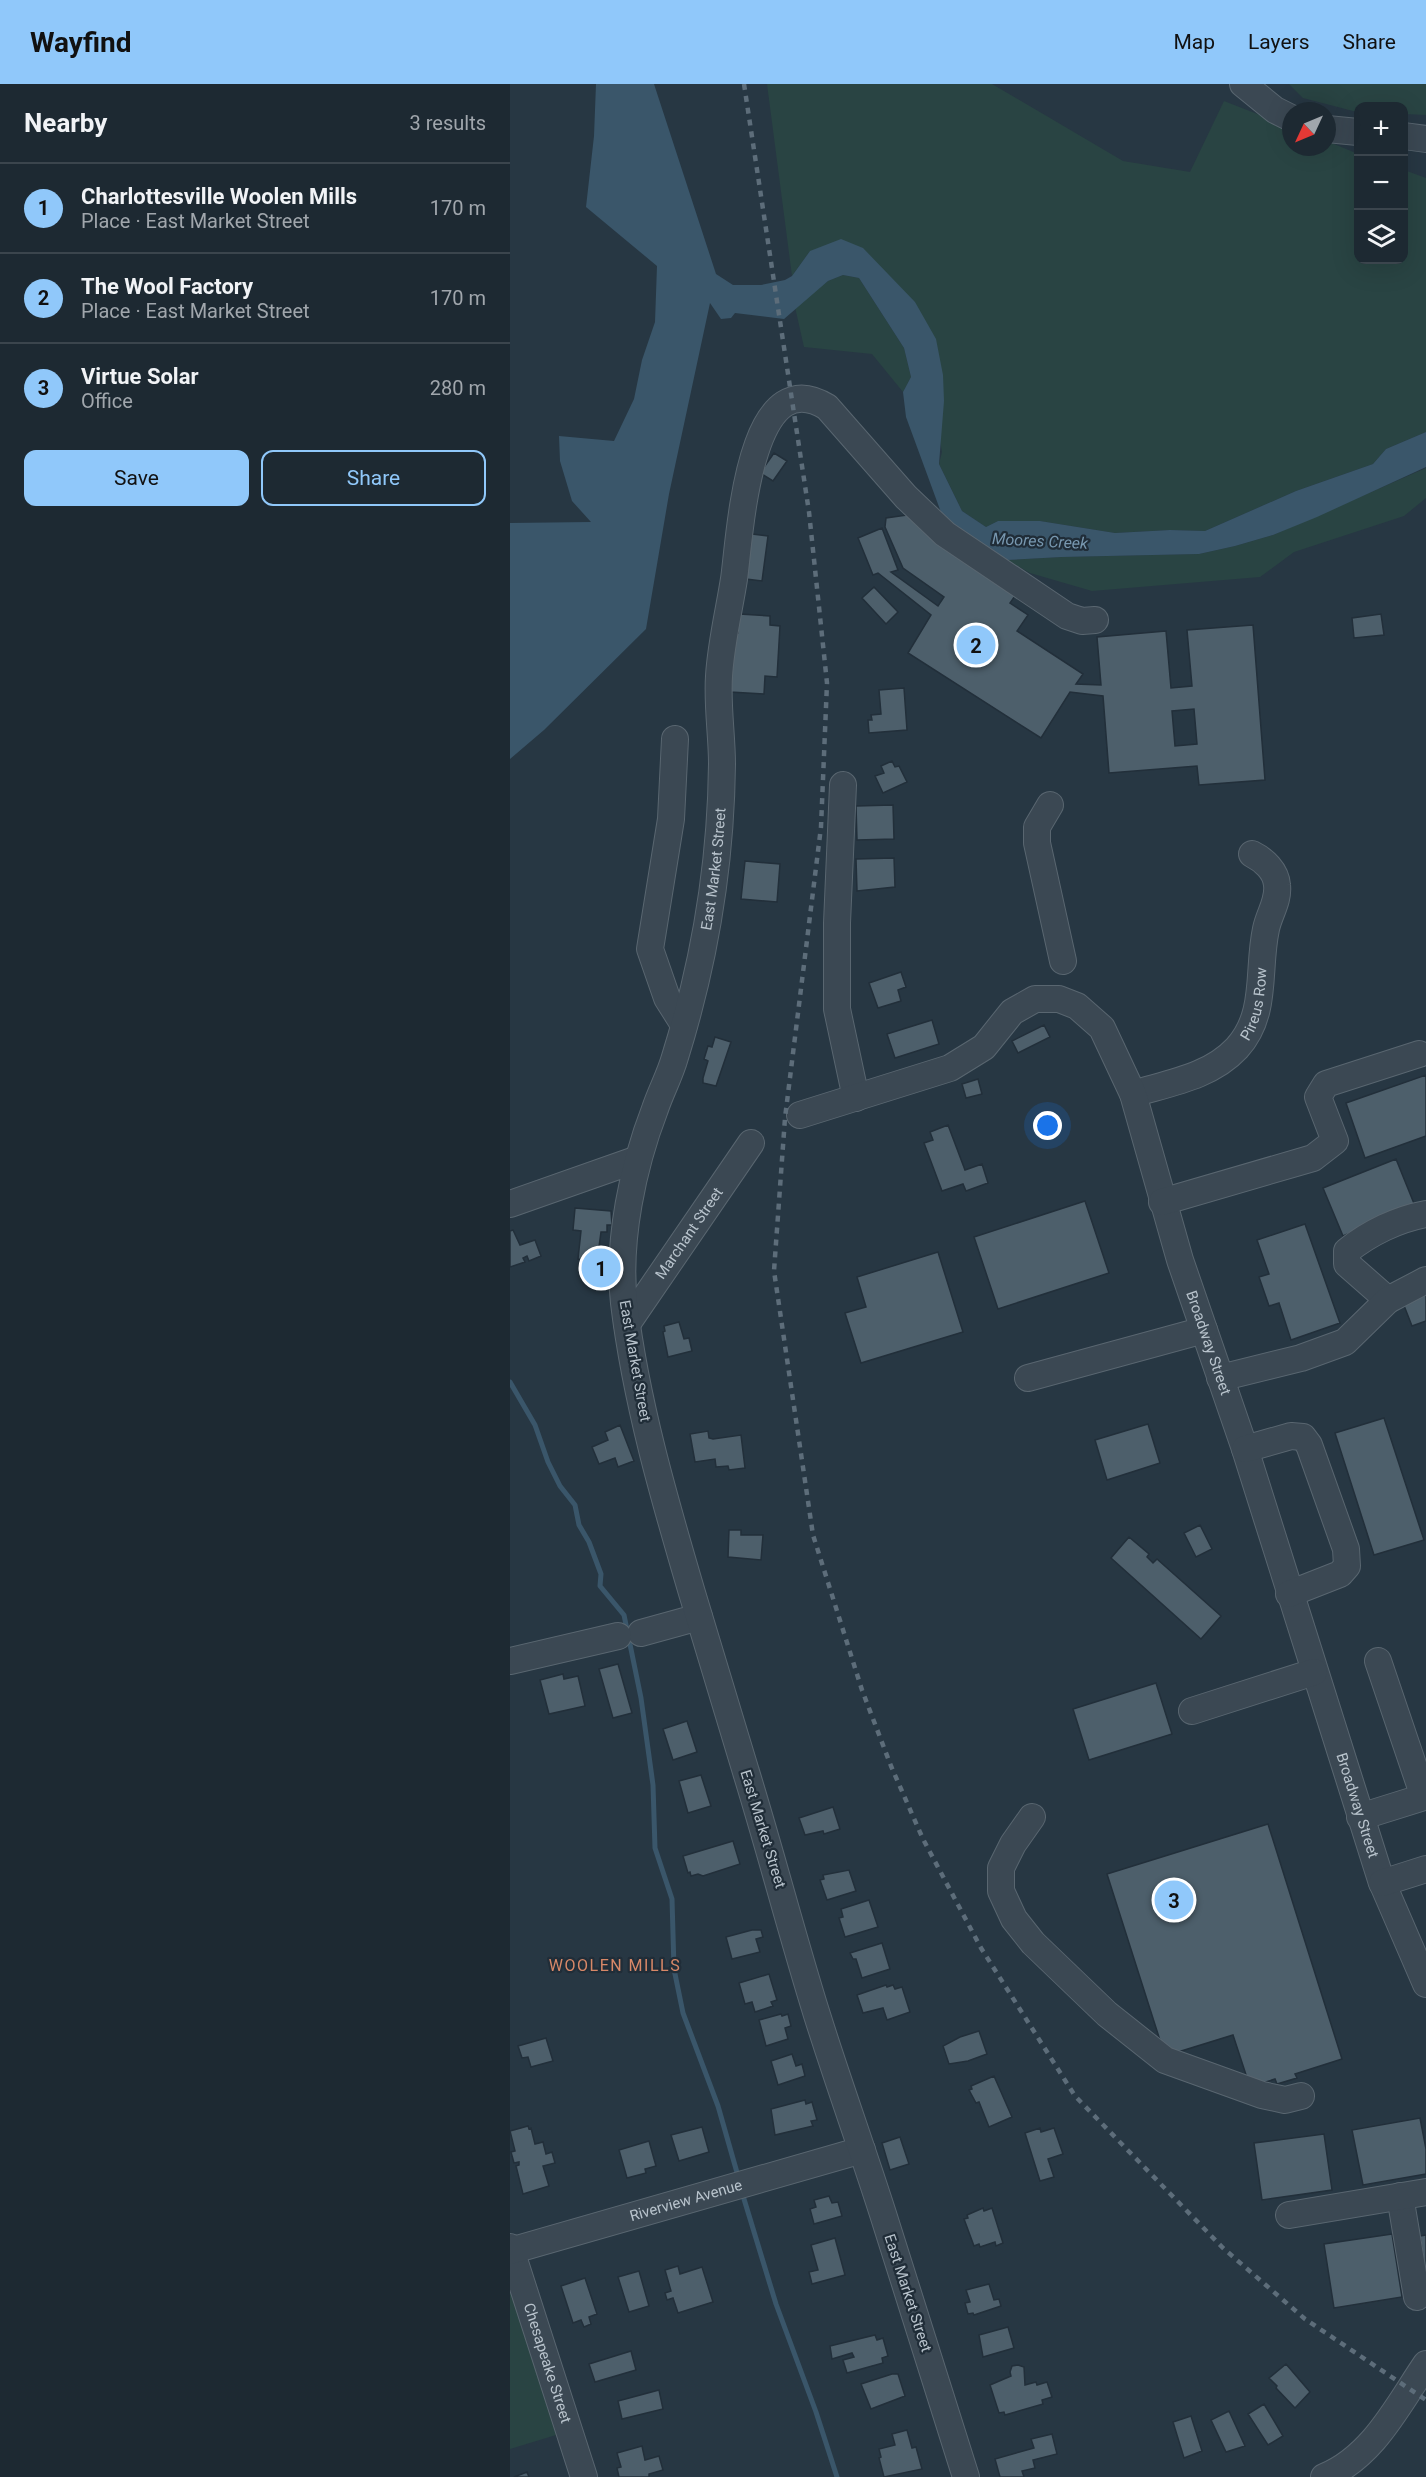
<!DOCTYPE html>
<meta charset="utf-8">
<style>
:root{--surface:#1d2932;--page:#2a353e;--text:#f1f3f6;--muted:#a0a6ac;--line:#3b454d;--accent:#90c8fa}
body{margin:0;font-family:Roboto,sans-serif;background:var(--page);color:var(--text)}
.controls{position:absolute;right:18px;top:18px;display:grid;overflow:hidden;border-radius:12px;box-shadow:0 6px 24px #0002}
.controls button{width:54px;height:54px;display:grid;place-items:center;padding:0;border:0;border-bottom:2px solid var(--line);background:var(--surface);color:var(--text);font:30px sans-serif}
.compass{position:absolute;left:772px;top:18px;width:54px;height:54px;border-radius:50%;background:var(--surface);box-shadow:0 6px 24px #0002;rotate:226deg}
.you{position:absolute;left:538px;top:1042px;width:21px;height:21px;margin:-15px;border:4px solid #fff;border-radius:50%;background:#1a73e8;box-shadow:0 0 0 9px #1a73e833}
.badge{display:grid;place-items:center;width:39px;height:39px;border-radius:50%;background:var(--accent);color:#111;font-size:20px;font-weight:700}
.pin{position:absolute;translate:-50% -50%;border:3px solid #fff;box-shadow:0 2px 6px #0006}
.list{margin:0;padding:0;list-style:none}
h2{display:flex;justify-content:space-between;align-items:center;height:78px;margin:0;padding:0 24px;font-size:26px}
h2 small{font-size:20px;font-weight:400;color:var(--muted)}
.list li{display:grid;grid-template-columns:39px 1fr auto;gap:18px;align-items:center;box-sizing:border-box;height:90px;padding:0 24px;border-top:2px solid var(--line)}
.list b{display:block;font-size:22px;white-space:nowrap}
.list p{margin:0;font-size:20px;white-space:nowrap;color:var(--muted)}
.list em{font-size:20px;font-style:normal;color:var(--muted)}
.actions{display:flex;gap:12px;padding:18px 24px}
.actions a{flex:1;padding:14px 0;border:2px solid var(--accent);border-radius:12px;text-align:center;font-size:21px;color:var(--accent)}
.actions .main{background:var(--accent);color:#111}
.icon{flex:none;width:33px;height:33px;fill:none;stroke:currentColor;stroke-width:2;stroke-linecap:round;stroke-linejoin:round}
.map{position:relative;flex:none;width:916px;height:2393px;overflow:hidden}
header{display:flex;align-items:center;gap:36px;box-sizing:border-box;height:84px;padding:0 30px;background:var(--accent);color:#111}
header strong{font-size:28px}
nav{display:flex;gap:33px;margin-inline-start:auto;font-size:21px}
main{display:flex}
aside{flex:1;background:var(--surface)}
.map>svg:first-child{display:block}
</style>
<header>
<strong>Wayfind</strong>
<nav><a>Map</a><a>Layers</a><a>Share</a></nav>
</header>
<main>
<aside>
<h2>Nearby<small>3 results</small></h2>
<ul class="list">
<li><span class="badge">1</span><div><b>Charlottesville Woolen Mills</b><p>Place · East Market Street</p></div><em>170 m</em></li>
<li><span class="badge">2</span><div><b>The Wool Factory</b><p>Place · East Market Street</p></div><em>170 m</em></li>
<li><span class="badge">3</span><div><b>Virtue Solar</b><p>Office</p></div><em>280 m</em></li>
</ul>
<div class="actions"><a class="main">Save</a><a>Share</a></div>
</aside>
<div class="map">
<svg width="916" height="2393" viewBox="0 0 916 2393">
<rect width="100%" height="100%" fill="#273743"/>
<path fill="#294443" d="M 257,0 L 482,0 L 613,77 L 680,88 L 714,17 L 781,43 L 781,63 L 817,63 L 817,57 L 848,70 L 848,176 L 894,176 L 894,86 L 916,94 L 916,348 L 876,365 L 863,380 L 786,407 L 695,447 L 660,446 L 605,449 L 530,437 L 488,437 L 476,443 L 452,427 L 429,380 L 432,368 L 405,218 L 300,167 L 282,192 Z
M 779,0 L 916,0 L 916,31 L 894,30 L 894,22 L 848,22 L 848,28 L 847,28 L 793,14 Z
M 333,191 L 349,194 L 394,264 L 401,293 L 393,308 L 362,270 L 294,263 L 285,223 L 318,197 Z
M 916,384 L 916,414 L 894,432 L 784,468 L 750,493 L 582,507 L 520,489 L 497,476 L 552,473 L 689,470 L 725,462 L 763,451 Z
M 0,2205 L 46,2351 L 0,2365 Z"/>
<path fill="#3a566a" d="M 86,0 L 144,0 L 206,190 L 223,201 L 251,201 L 275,196 L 282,192 L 300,167 L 331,155 L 353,164 L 405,218 L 426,255 L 433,291 L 434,317 L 429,380 L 452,427 L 476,443 L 488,437 L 530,437 L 605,449 L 660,446 L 695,447 L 786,407 L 863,380 L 876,365 L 916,348 L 916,383 L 807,433 L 763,451 L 725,462 L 689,470 L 552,473 L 497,476 L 463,456 L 432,431 L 396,333 L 393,308 L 401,293 L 394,264 L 349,194 L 333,191 L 318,197 L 274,235 L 225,229 L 221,234 L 211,235 L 200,219 L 159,410 L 136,545 L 34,646 L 0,675 L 0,439 L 81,438 L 62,417 L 50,377 L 49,352 L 104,357 L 124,315 L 132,276 L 145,238 L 147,182 L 76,123 L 84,52 Z"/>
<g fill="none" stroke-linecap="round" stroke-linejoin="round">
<path stroke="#3a566a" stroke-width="5" d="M 0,1298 L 25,1341 L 38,1378 L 50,1402 L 65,1421 L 69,1441 L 79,1458 L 91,1490 L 90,1502 L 114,1531 L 131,1614 L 143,1701 L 145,1764 L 162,1815 L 164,1885 L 173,1929 L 208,2022 L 228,2092
M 234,2115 L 266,2220 L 306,2328 L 327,2393"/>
</g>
<path fill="#4d5f6b" stroke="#222f3a" stroke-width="1.5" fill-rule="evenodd" d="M 264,369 L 277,377 L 263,397 L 250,389 Z
M 397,431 L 509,506 L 500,519 L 518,531 L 507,547 L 573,590 L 566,600 L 591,601 L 587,553 L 656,547 L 661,604 L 682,602 L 677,546 L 743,541 L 755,696 L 689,701 L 687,682 L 599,689 L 593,612 L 560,608 L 531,654 L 398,569 L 421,531 L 368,489 L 363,491 L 348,454 L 372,444 L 388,486 L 381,488 L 428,522 L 434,513 L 393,484 L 375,443 L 376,434 ZM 684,625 L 687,660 L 665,662 L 662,627 Z
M 242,450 L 258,452 L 252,497 L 236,495 Z
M 364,503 L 388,528 L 376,540 L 352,514 Z
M 229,530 L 260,532 L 260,541 L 270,542 L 267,593 L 255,592 L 254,610 L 220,608 L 223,549 L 228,549 Z
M 871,530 L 874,551 L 844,554 L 842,534 Z
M 394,604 L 397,646 L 359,649 L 358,636 L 362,636 L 361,631 L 371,630 L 369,606 Z
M 382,677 L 385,683 L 389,682 L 397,698 L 373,709 L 365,692 L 374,689 L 371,682 Z
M 383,721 L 384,755 L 347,756 L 346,722 Z
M 384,774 L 385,803 L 347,807 L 346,775 Z
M 235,777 L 270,780 L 267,818 L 231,815 Z
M 391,888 L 396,903 L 388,906 L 391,917 L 368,924 L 359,899 Z
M 422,936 L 429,960 L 385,974 L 377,950 Z
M 534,941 L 540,953 L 508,969 L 502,957 Z
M 205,953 L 221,958 L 206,1002 L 193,999 L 193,994 L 198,977 L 194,975 L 198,962 L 202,963 Z
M 916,991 L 916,1052 L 855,1074 L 836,1019 Z
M 468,995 L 472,1010 L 456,1014 L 452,1000 Z
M 438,1041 L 455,1086 L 472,1080 L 478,1099 L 456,1107 L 453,1100 L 432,1107 L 414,1059 L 423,1056 L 420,1048 Z
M 886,1075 L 905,1122 L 833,1152 L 813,1104 Z
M 575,1117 L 599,1189 L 488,1225 L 464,1153 Z
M 65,1124 L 101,1127 L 102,1141 L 97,1141 L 97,1148 L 91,1148 L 89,1163 L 94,1163 L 93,1178 L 68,1175 L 71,1147 L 63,1146 Z
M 795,1140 L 830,1239 L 781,1256 L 769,1219 L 759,1222 L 749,1193 L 759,1190 L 747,1156 Z
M 3,1146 L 10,1161 L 25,1156 L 31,1172 L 19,1177 L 17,1172 L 13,1174 L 15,1178 L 0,1183 L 0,1147 Z
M 428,1168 L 453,1248 L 351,1279 L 335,1229 L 356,1223 L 347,1193 Z
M 916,1210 L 916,1237 L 902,1242 L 893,1219 Z
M 169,1238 L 174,1255 L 179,1254 L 182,1267 L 158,1273 L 153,1248 L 155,1247 L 154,1242 Z
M 874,1334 L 914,1456 L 864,1471 L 825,1349 Z
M 638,1340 L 650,1379 L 597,1396 L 585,1356 Z
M 110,1341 L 124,1377 L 108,1383 L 105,1374 L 89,1380 L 82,1363 L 98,1356 L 95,1348 Z
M 198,1347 L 199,1354 L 203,1355 L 231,1351 L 235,1384 L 219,1386 L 218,1382 L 206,1383 L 205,1375 L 185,1378 L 180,1350 Z
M 690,1441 L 702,1465 L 686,1473 L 674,1449 Z
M 219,1446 L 231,1446 L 231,1451 L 253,1451 L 251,1476 L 218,1473 Z
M 619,1453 L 639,1470 L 637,1473 L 643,1479 L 647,1475 L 711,1532 L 691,1555 L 601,1474 Z
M 108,1580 L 122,1629 L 103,1634 L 89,1585 Z
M 53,1590 L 54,1595 L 68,1592 L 75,1622 L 39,1630 L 30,1596 Z
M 646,1599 L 662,1650 L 579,1676 L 563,1625 Z
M 177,1637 L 187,1668 L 163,1676 L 153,1645 Z
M 191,1691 L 201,1722 L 178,1729 L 169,1697 Z
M 323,1723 L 330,1745 L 314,1750 L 313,1747 L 295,1751 L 289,1734 Z
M 758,1740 L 832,1975 L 785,1990 L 787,1994 L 767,2000 L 765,1995 L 740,2003 L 723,1951 L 655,1972 L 597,1790 Z
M 223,1757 L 230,1780 L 193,1792 L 188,1790 L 181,1792 L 180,1788 L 178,1789 L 173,1772 Z
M 339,1786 L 346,1807 L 317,1816 L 310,1796 L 314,1795 L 313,1791 Z
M 359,1816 L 368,1843 L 335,1853 L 329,1834 L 333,1833 L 331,1825 Z
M 242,1846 L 251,1846 L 253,1853 L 246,1855 L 250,1868 L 222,1875 L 216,1853 Z
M 372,1859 L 380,1885 L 352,1894 L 346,1875 L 343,1875 L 340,1869 Z
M 259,1890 L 267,1916 L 261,1918 L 263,1922 L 245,1928 L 242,1918 L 235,1920 L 229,1899 Z
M 376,1901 L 377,1903 L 383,1901 L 385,1905 L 392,1903 L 400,1928 L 377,1936 L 373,1924 L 353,1929 L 347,1911 Z
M 271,1930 L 272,1932 L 278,1930 L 281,1942 L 275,1944 L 278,1955 L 256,1962 L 249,1936 Z
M 469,1947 L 477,1970 L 458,1977 L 439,1980 L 433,1962 L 450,1953 Z
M 36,1954 L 43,1977 L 21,1983 L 18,1973 L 12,1974 L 8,1962 Z
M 282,1970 L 286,1982 L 292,1980 L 295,1992 L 268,2001 L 261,1977 Z
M 484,1992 L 502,2033 L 479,2043 L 469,2018 L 466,2019 L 459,2006 L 462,2005 L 461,2002 Z
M 295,2016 L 296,2020 L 302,2018 L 307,2036 L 301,2037 L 303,2042 L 265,2051 L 261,2025 Z
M 910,2034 L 916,2065 L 916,2090 L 853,2101 L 842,2046 Z
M 18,2042 L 19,2045 L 21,2044 L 25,2060 L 33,2058 L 36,2070 L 42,2068 L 45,2079 L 33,2082 L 39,2102 L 13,2110 L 6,2082 L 9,2081 L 9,2078 L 4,2079 L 1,2068 L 5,2067 L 0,2047 Z
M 192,2043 L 199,2068 L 169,2077 L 161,2051 Z
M 530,2044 L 531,2048 L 544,2044 L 553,2070 L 538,2075 L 544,2093 L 530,2097 L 515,2049 Z
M 814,2050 L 822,2106 L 752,2116 L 744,2059 Z
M 390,2053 L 399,2080 L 380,2086 L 372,2059 Z
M 139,2057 L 146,2082 L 135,2085 L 136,2089 L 117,2094 L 109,2066 Z
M 319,2112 L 322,2119 L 328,2118 L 332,2132 L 304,2140 L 300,2125 L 306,2123 L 304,2116 Z
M 473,2124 L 474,2127 L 482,2124 L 493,2159 L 486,2162 L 485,2158 L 470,2163 L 469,2160 L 464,2162 L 454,2135 L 458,2134 L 457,2131 Z
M 882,2150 L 892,2213 L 824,2224 L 814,2160 Z
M 916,2151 L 916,2190 L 910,2152 Z
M 325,2154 L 335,2191 L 302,2200 L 299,2188 L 308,2186 L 301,2161 Z
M 168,2182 L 170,2190 L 192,2183 L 203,2218 L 168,2229 L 163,2214 L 157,2216 L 155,2209 L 161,2207 L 155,2186 Z
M 129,2187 L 139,2222 L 119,2228 L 108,2193 Z
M 75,2194 L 87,2230 L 79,2233 L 81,2240 L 74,2243 L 71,2236 L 63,2239 L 51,2202 Z
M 479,2200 L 484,2216 L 489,2215 L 491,2222 L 464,2231 L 463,2229 L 458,2230 L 455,2219 L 460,2218 L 456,2206 Z
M 498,2243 L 504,2264 L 473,2273 L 469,2251 Z
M 365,2251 L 367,2256 L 373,2254 L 378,2272 L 372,2274 L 373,2279 L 337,2289 L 333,2276 L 344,2273 L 342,2269 L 322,2275 L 320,2262 Z
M 121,2267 L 126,2286 L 85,2298 L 79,2280 Z
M 776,2280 L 800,2308 L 785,2324 L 766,2304 L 767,2302 L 759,2294 Z
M 508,2281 L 514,2283 L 515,2301 L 526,2298 L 527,2301 L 537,2298 L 542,2313 L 532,2316 L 533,2320 L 495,2331 L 494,2328 L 489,2329 L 480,2301 L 501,2292 L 500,2288 L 502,2282 Z
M 382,2290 L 388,2290 L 395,2312 L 361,2325 L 351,2300 Z
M 149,2306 L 153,2325 L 112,2335 L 108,2317 Z
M 754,2320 L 773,2352 L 758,2361 L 738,2330 Z
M 719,2327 L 735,2362 L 716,2368 L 701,2336 Z
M 681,2332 L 692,2367 L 674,2374 L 663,2338 Z
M 397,2346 L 402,2364 L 406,2363 L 412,2385 L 374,2393 L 369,2374 L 371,2373 L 369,2365 L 385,2361 L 382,2350 Z
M 542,2350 L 547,2370 L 523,2376 L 525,2384 L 512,2387 L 514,2393 L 490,2393 L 485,2375 L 524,2364 L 521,2355 Z
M 132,2362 L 135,2376 L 149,2372 L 153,2386 L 139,2390 L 139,2393 L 109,2393 L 107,2384 L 111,2383 L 107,2369 Z
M 17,2388 L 19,2393 L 4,2393 Z"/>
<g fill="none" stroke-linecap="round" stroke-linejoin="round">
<defs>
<g id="minor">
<path d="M 733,0 L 765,26 L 781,34"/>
<path d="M 817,45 L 848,48"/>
<path d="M 894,52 L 916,55"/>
<path d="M 165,655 L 161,735 L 140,865 L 157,914 L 174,941"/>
<path d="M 333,701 L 327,839 L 327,925 L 346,1014"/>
<path d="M 540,721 L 527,743 L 527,759 L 553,877"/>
<path id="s1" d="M 623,1010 C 659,999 700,993 727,964 C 758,930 747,886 756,845 C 759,830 769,817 767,801 C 766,787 754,776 742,770"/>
<path id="s2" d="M 290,1031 L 440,984 L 474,963 L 502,928 L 525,915 L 549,915 L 567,922 L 592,944 L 623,1010 L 670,1176 L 735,1365 L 871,1796 L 916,1900"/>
<path d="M 652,1118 L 803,1074 L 825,1057 L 808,1013 L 816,1000 L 909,970"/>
<path d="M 0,1120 L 128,1075"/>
<path d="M 878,1216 L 837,1180 L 837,1167 C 859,1149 888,1135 916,1130"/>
<path id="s3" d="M 117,1240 L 241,1059"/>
<path d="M 518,1294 L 694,1246"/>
<path d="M 710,1294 L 791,1274 L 835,1258 L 878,1216 L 916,1196"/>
<path d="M 735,1365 L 781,1352 L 793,1353 L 799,1361 L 836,1465 L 837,1482 L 830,1490 L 779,1510"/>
<path d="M 131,1549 L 189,1533"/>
<path d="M 0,1577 L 108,1552"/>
<path d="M 682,1627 L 804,1588"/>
<path d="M 522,1733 L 503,1760 L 491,1784 L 491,1807 L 504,1835 L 523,1859 L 597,1930 L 655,1976 L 752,2011 L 775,2016 L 791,2012"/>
<path d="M 850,1733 L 914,1713 L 868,1577"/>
<path d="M 872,1799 L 916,1785"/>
<path d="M 890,2112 L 907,2213"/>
<path d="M 779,2131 L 916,2108"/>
<path id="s4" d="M 0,2163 L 74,2393"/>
<path id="s5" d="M 0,2167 L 352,2066"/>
<path id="s6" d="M 456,2393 C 428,2306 401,2218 373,2130 C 352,2064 328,1998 307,1931 C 282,1851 261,1769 236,1688 C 218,1628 200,1568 182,1509 C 154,1414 126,1318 114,1219 C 107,1157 123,1082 145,1025 C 151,1007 160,991 165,973 C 194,880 211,778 212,680 C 212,651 207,622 209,592 C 211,559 219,527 224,495 C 230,453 238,274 317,323 L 396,413 L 435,450 L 557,532 L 572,537 L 585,536"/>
<path d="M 814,2393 C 863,2373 888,2321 916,2280"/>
</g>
</defs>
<use href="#minor" stroke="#596670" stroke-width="28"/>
<use href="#minor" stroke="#3b4853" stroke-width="26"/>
<path stroke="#5d6d7a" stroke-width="4.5" stroke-dasharray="6 6" stroke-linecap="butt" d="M 234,0 L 299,428 L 317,599 L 311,743 L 275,1034 L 264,1187 L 303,1451 L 352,1606 L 381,1682 L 413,1755 L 471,1864 L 565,2012 L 713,2164 L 795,2235 L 916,2316"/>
</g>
<g text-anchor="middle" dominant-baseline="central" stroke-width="4.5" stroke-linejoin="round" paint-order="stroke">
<g font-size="15" fill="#b8c3cc" stroke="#202d38">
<text stroke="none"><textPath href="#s6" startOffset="1670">East Market Street</textPath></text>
<text stroke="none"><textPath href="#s1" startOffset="164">Pireus Row</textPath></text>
<text stroke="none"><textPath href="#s3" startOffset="110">Marchant Street</textPath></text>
<text stroke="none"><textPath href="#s2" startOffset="678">Broadway Street</textPath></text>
<text transform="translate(125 1277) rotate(80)">East Market Street</text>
<text stroke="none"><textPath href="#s2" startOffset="1164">Broadway Street</textPath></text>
<text transform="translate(253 1745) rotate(73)">East Market Street</text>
<text stroke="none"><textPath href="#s5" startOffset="183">Riverview Avenue</textPath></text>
<text transform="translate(398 2209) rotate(72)">East Market Street</text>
<text stroke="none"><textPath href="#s4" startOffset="122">Chesapeake Street</textPath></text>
</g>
<g font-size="16" font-style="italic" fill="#7898b0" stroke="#202d38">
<text transform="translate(530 457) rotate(3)">Moores Creek</text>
</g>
<g font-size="16" letter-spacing="1.5" fill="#d88868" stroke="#202d38">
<text x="105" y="1881">WOOLEN MILLS</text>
</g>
</g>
</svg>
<div class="controls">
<button>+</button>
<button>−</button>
<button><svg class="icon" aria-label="layers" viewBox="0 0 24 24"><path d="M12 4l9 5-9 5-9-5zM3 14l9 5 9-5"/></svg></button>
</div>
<svg class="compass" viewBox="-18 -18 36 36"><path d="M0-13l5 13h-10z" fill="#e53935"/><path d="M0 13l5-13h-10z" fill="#a0a6ac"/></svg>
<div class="you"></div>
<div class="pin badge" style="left:91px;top:1184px">1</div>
<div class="pin badge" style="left:466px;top:561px">2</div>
<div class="pin badge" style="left:664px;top:1816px">3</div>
</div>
</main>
